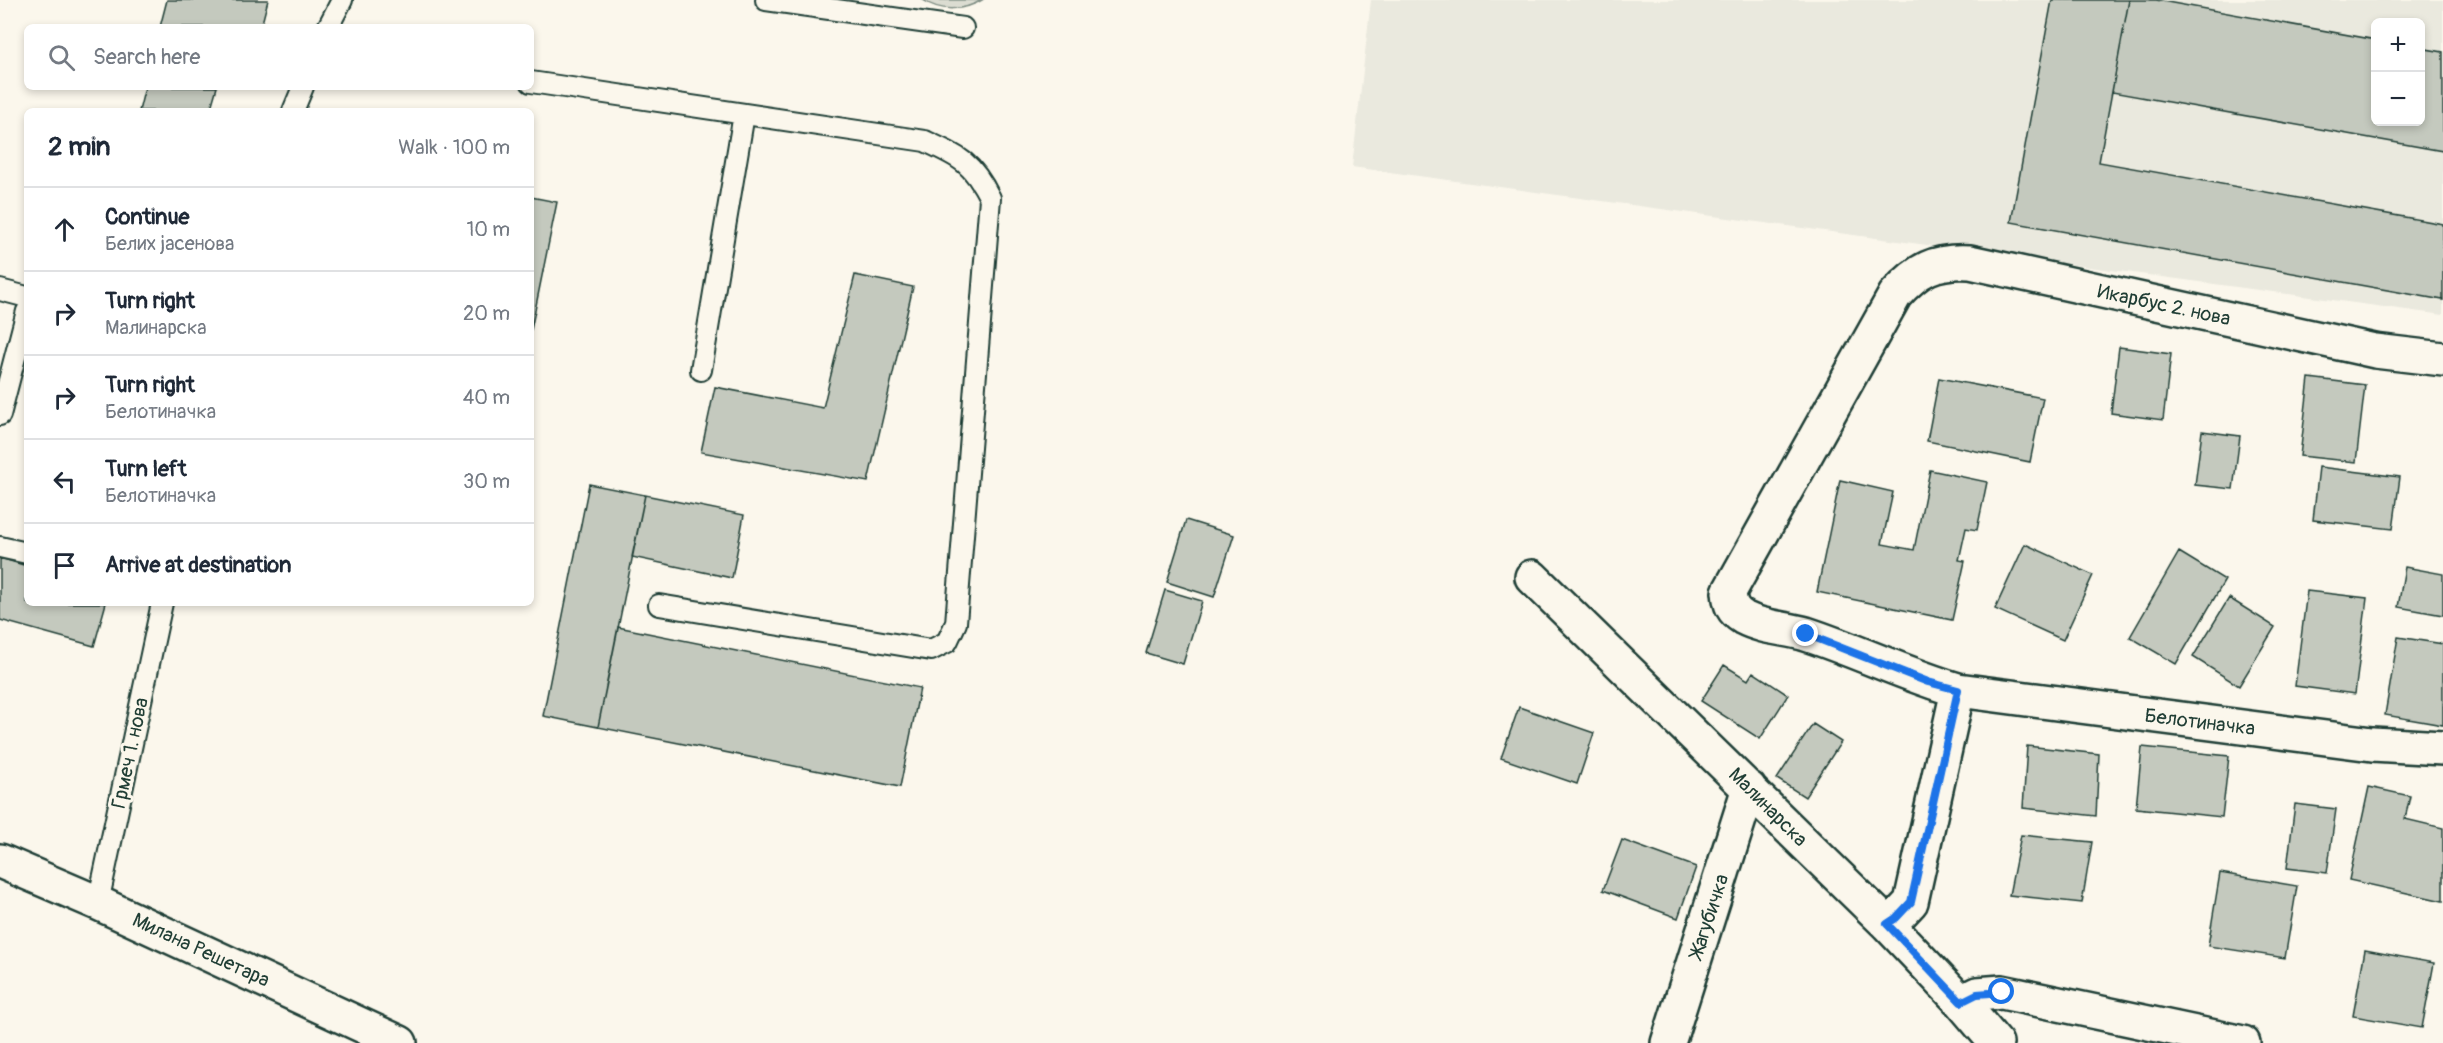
<!DOCTYPE html>
<meta charset="utf-8">
<style>
:root{--surface:#fff;--page:#f6f6f7;--text:#1f2937;--muted:#747a83;--line:#e0e1e3}
body{margin:0;font-family:Pangolin,sans-serif;background:var(--page);color:var(--text)}
.controls{position:absolute;right:18px;top:18px;display:grid;overflow:hidden;border-radius:9px;box-shadow:0 3px 9px #0003}
.controls button{width:54px;height:54px;display:grid;place-items:center;padding:0;border:0;border-bottom:2px solid var(--line);background:var(--surface);color:var(--text);font:30px sans-serif}
.stop{position:absolute;width:18px;height:18px;margin:-14px;border:4px solid #1a73e8;border-radius:50%;background:#fff}
.stop.end{background:#1a73e8;border-color:#fff;box-shadow:0 2px 6px #0008}
.list{margin:0;padding:0;list-style:none}
h2{display:flex;justify-content:space-between;align-items:center;height:78px;margin:0;padding:0 24px;font-size:26px}
h2 small{font-size:20px;font-weight:400;color:var(--muted)}
.list li{display:grid;grid-template-columns:39px 1fr auto;gap:18px;align-items:center;box-sizing:border-box;height:84px;padding:0 24px;border-top:2px solid var(--line)}
.list b{display:block;font-size:22px;white-space:nowrap}
.list p{margin:0;font-size:20px;white-space:nowrap;color:var(--muted)}
.list em{font-size:20px;font-style:normal;color:var(--muted)}
.icon{flex:none;width:33px;height:33px;fill:none;stroke:currentColor;stroke-width:2;stroke-linecap:round;stroke-linejoin:round}
.map{position:relative;flex:none;width:2443px;height:1043px;overflow:hidden}
.search{position:absolute;background:var(--surface);box-shadow:0 3px 9px #0003;left:24px;top:24px;width:510px;height:66px;display:flex;align-items:center;gap:15px;box-sizing:border-box;padding:0 21px;border-radius:9px;color:var(--muted);font-size:22px}
.panel{position:absolute;background:var(--surface);box-shadow:0 3px 9px #0003;left:24px;top:108px;width:510px;height:498px;border-radius:9px}
.map>svg:first-child{display:block}
</style>
<div class="map">
<svg width="2443" height="1043" viewBox="0 0 2443 1043">
<rect width="100%" height="100%" fill="#fbf7ec"/>
<filter id="ink" filterUnits="userSpaceOnUse"><feTurbulence type="fractalNoise" baseFrequency=".0167" numOctaves="2"/><feDisplacementMap in="SourceGraphic" scale="12" xChannelSelector="R" yChannelSelector="G"/><feConvolveMatrix kernelMatrix="1 2 1 2 8 2 1 2 1" color-interpolation-filters="sRGB"/></filter>
<g filter="url(#ink)">
<path fill="#eae9de" fill-rule="evenodd" d="M 1371,0 L 2443,0 L 2443,315 L 1352,167 ZM 2376,22 L 2420,22 L 2420,122 L 2376,122 Z"/>
<path fill="#dbdcd1" stroke="#7d8c82" stroke-width="1.5" d="M 923,0 L 982,0 C 964,11 940,12 923,0 Z"/>
<path fill="#c4c9be" stroke="#1f3d34" stroke-width="1.5" d="M 167,0 L 268,0 L 261,27 L 160,27 Z
M 2052,0 L 2129,0 L 2099,162 L 2443,224 L 2443,300 L 2011,222 Z
M 2129,0 L 2156,0 L 2376,40 L 2376,122 L 2420,122 L 2420,48 L 2443,52 L 2443,151 L 2112,92 Z
M 145,87 L 217,87 L 210,111 L 139,111 Z
M 531,197 L 557,202 L 531,330 Z
M 855,275 L 913,287 L 868,482 L 701,452 L 715,387 L 823,408 Z
M 2119,347 L 2171,354 L 2163,420 L 2111,413 Z
M 1939,378 L 2043,398 L 2030,462 L 1927,441 Z
M 2309,378 L 2365,385 L 2356,462 L 2300,456 Z
M 2202,431 L 2240,436 L 2233,489 L 2195,485 Z
M 2319,467 L 2400,477 L 2393,529 L 2313,520 Z
M 1930,470 L 1987,482 L 1977,530 L 1966,528 L 1959,560 L 1965,561 L 1952,620 L 1817,592 L 1840,480 L 1893,492 L 1882,544 L 1914,550 Z
M 589,484 L 645,495 L 598,727 L 543,716 Z
M 645,495 L 744,515 L 732,578 L 632,557 Z
M 1186,520 L 1234,535 L 1214,597 L 1167,582 Z
M 2025,544 L 2093,575 L 2063,640 L 1995,609 Z
M 2179,552 L 2225,580 L 2176,664 L 2130,637 Z
M 0,558 L 27,566 L 27,603 L 106,603 L 94,646 L 0,620 Z
M 2405,567 L 2443,574 L 2443,615 L 2398,607 Z
M 1165,590 L 1202,601 L 1183,664 L 1146,653 Z
M 2307,591 L 2367,598 L 2355,694 L 2295,686 Z
M 2229,598 L 2275,627 L 2239,686 L 2193,657 Z
M 618,627 L 920,688 L 900,787 L 598,727 Z
M 2398,637 L 2443,644 L 2443,725 L 2385,715 Z
M 1724,665 L 1748,680 L 1753,672 L 1788,695 L 1760,739 L 1701,701 Z
M 1519,707 L 1594,733 L 1577,784 L 1501,758 Z
M 1813,724 L 1841,742 L 1805,797 L 1777,779 Z
M 2027,746 L 2099,754 L 2096,816 L 2023,808 Z
M 2142,747 L 2229,756 L 2222,817 L 2136,808 Z
M 2369,787 L 2410,796 L 2405,819 L 2443,828 L 2443,901 L 2349,880 Z
M 2295,804 L 2336,809 L 2327,873 L 2287,868 Z
M 2021,835 L 2092,842 L 2082,903 L 2009,895 Z
M 1622,840 L 1696,867 L 1678,918 L 1603,890 Z
M 2220,873 L 2297,886 L 2285,958 L 2208,946 Z
M 2365,950 L 2434,963 L 2422,1028 L 2353,1016 Z"/>
<g fill="none" stroke-linecap="round" stroke-linejoin="round">
<defs>
<path id="service" d="M 766,0 L 963,28
M 328,27 L 342,0
M 531,82 L 925,141 C 960,157 972,162 990,198 L 956,623 L 947,642 L 931,650 L 659,605
M 293,111 L 303,87
M 0,290 L 27,297
M 701,370 L 744,114
M 0,415 L 27,311
M 0,547 L 27,553
M 98,903 L 162,603"/>
<path id="minor" d="M 2443,359 L 2375,351 L 1970,262 C 1935,260 1918,269 1895,295 L 1729,592 C 1730,604 1732,611 1744,618 C 1763,628 1786,628 1806,634 C 1858,651 1906,675 1958,690 L 2372,744 L 2443,748
M 1532,577 L 1887,924 L 1961,1002 L 1996,1043
M 1887,924 L 1896,918 L 1911,902 L 1958,690
M 1961,1002 L 1977,994 L 2002,992 L 2243,1043
M 1668,1043 L 1749,788"/>
<path id="tertiary" d="M 0,861 L 98,903 L 400,1043"/>
</defs>
<use href="#service" stroke="#1f3d34" stroke-width="24"/>
<use href="#minor" stroke="#1f3d34" stroke-width="38"/>
<use href="#tertiary" stroke="#1f3d34" stroke-width="38"/>
<use href="#service" stroke="#fbf7ec" stroke-width="20"/>
<use href="#minor" stroke="#fbf7ec" stroke-width="33"/>
<use href="#tertiary" stroke="#fbf7ec" stroke-width="33"/>
</g>
</g>
<g fill="none" stroke-linecap="round" stroke-linejoin="round" filter="url(#ink)">
<path stroke="#1a73e8" stroke-width="8" d="M 1806,634 L 1928,682 L 1958,690 L 1911,902 L 1896,918 L 1887,924 L 1961,1002 L 1977,994 L 2002,992"/>
</g>
<g text-anchor="middle" dominant-baseline="central" stroke-width="6" stroke-linejoin="round" paint-order="stroke">
<g font-size="20" fill="#1f3d34" stroke="#fbf7ec">
<text transform="translate(2164 305) rotate(12)">Икарбус 2. нова</text>
<text transform="translate(2200 722) rotate(7)">Белотиначка</text>
<text transform="translate(130 753) rotate(-78)">Грмеч 1. нова</text>
<text transform="translate(1768 807) rotate(45)">Малинарска</text>
<text transform="translate(1709 916) rotate(-72)">Жагубичка</text>
<text transform="translate(201 950) rotate(25)">Милана Решетара</text>
</g>
</g>
</svg>
<div class="controls">
<button>+</button>
<button>−</button>
</div>
<div class="stop" style="left:2002px;top:992px"></div>
<div class="stop end" style="left:1806px;top:634px"></div>
<div class="search"><svg class="icon" aria-label="search" viewBox="0 0 24 24"><circle cx="10" cy="10" r="6"/><path d="M15 15l6 6"/></svg>Search here</div>
<section class="panel">
<h2>2 min<small>Walk · 100 m</small></h2>
<ul class="list">
<li><svg class="icon" aria-label="ahead" viewBox="0 0 24 24"><path d="M12 20V5M6 11l6-6 6 6"/></svg><div><b>Continue</b><p>Белих јасенова</p></div><em>10 m</em></li>
<li><svg class="icon" aria-label="right" viewBox="0 0 24 24"><path d="M7 20v-9h11M14 6l5 5-5 5"/></svg><div><b>Turn right</b><p>Малинарска</p></div><em>20 m</em></li>
<li><svg class="icon" aria-label="right" viewBox="0 0 24 24"><path d="M7 20v-9h11M14 6l5 5-5 5"/></svg><div><b>Turn right</b><p>Белотиначка</p></div><em>40 m</em></li>
<li><svg class="icon" aria-label="left" viewBox="0 0 24 24"><path d="M17 20v-9H6M10 6l-5 5 5 5"/></svg><div><b>Turn left</b><p>Белотиначка</p></div><em>30 m</em></li>
<li><svg class="icon" aria-label="arrive" viewBox="0 0 24 24"><path d="M6 21V4h12l-3 4 3 4H6"/></svg><div><b>Arrive at destination</b></div></li>
</ul>
</section>
</div>
